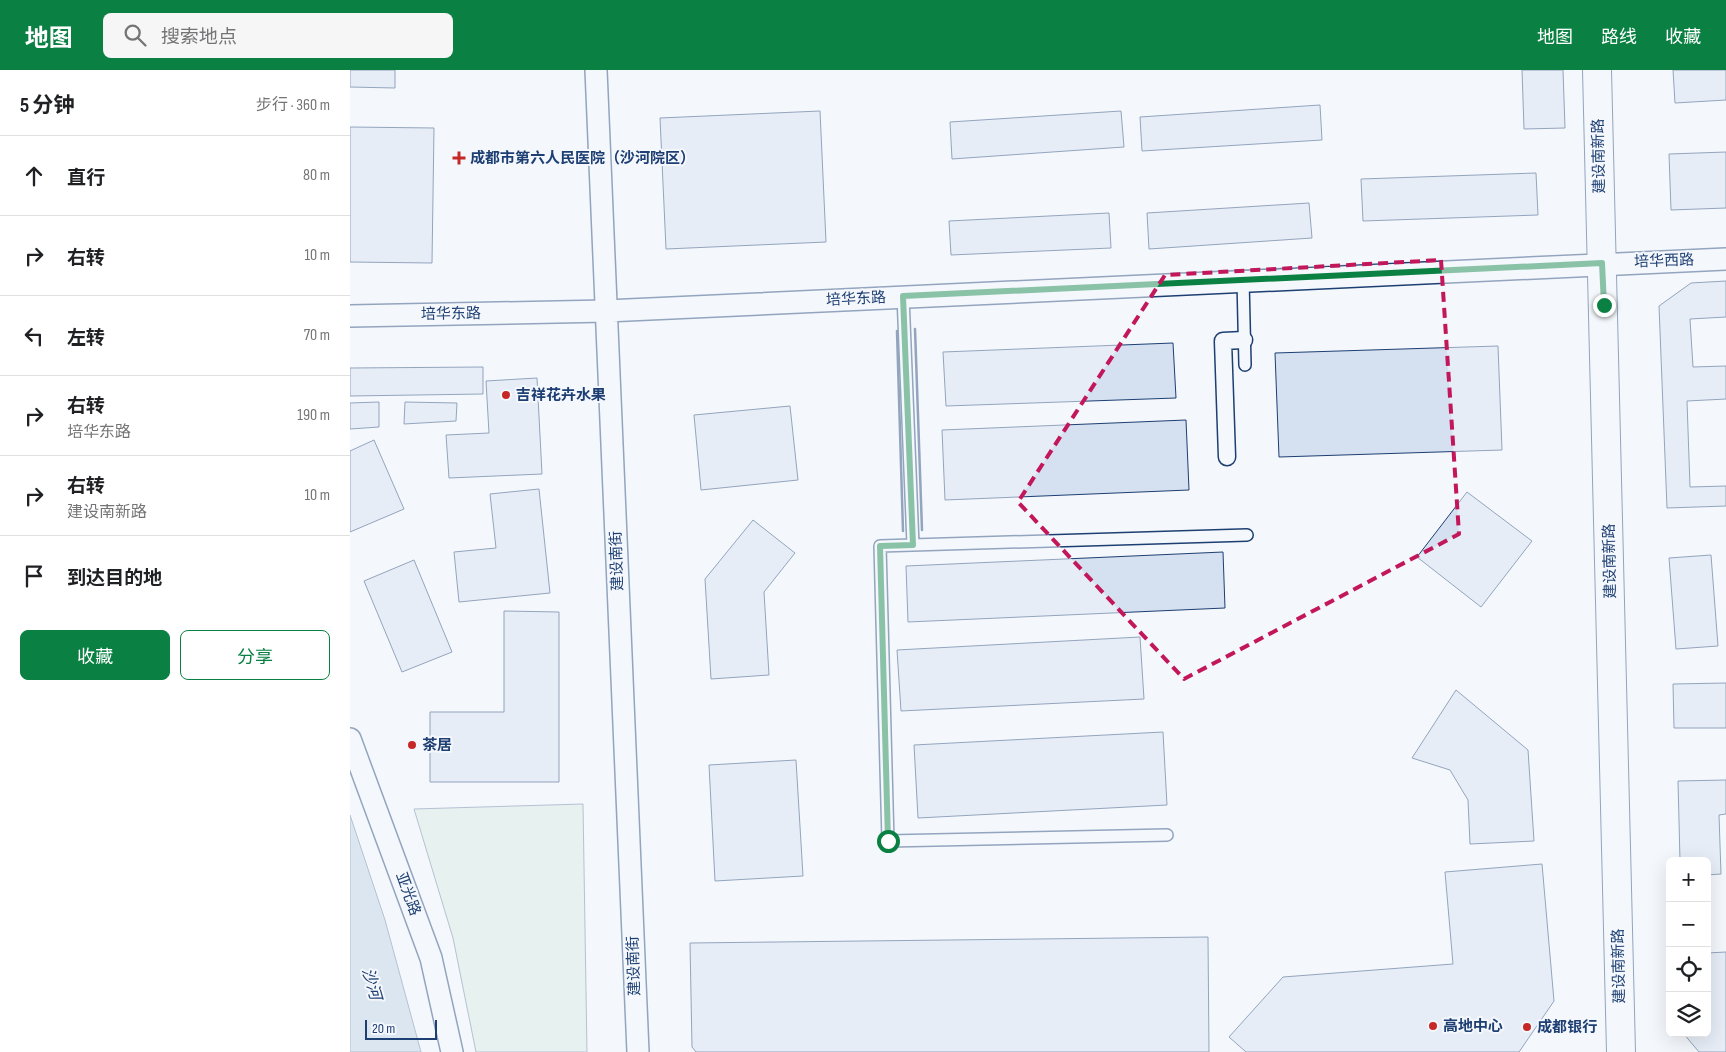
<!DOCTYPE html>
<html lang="zh">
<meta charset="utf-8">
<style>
:root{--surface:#fff;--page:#f6f6f6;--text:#202124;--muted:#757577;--line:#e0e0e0;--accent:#0b8043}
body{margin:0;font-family:"Sofia Sans Condensed","Noto Sans SC",sans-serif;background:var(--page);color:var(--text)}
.controls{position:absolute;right:15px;bottom:15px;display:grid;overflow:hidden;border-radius:8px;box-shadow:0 5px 20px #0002}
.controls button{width:45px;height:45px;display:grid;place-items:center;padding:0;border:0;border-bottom:1px solid var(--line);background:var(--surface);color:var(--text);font:25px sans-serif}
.scale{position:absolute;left:15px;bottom:12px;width:72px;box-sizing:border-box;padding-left:5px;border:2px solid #1d3f73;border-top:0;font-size:14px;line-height:18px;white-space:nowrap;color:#1d3f73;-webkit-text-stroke:4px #f4f7fb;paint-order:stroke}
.stop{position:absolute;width:15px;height:15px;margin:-11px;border:4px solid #0b8043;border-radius:50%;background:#fff}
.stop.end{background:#0b8043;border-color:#fff;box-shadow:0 1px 5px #0008}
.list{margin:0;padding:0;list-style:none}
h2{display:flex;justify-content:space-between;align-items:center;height:65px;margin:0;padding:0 20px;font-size:21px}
h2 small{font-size:16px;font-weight:400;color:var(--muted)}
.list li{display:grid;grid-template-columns:32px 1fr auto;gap:15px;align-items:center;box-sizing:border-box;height:80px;padding:0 20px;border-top:1px solid var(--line)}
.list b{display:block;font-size:19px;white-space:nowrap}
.list p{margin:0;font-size:16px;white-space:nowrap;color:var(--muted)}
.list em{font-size:16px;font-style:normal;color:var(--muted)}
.actions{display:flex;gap:10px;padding:15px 20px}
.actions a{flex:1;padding:11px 0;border:1px solid var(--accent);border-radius:8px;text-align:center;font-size:18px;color:var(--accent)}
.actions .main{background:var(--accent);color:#fff}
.icon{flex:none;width:28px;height:28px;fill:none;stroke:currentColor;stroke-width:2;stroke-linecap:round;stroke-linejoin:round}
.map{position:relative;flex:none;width:1376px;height:982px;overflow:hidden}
header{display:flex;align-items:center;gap:30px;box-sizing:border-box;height:70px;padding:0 25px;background:var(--accent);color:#fff}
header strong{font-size:24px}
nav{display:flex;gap:28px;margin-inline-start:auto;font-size:18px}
.search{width:350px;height:45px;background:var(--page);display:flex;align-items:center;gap:12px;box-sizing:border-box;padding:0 18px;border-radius:8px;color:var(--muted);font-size:19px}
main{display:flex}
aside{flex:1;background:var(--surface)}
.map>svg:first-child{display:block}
</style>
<header>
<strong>地图</strong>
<div class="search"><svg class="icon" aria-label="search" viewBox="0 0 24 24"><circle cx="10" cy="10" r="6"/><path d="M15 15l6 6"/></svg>搜索地点</div>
<nav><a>地图</a><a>路线</a><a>收藏</a></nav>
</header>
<main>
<aside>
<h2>5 分钟<small>步行 · 360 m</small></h2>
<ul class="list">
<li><svg class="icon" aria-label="ahead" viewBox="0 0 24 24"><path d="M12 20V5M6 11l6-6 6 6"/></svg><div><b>直行</b></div><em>80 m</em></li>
<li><svg class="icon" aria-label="right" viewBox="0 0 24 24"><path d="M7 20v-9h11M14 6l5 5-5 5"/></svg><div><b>右转</b></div><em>10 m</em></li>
<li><svg class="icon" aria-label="left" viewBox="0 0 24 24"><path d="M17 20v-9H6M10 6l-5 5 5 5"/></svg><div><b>左转</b></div><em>70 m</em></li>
<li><svg class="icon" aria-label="right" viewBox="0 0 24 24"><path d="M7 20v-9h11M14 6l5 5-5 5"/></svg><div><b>右转</b><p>培华东路</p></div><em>190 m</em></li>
<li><svg class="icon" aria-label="right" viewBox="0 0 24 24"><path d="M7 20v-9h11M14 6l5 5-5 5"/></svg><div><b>右转</b><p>建设南新路</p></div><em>10 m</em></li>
<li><svg class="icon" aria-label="arrive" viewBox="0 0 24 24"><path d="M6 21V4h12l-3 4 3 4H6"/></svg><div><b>到达目的地</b></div></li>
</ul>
<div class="actions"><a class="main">收藏</a><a>分享</a></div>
</aside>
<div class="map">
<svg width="1376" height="982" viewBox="0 0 1376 982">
<rect width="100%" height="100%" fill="#f4f7fb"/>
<path fill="#d7e8df" stroke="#687fa3" d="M 233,734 L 237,982 L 126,982 L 103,868 L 64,739 Z"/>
<path fill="#bed0e5" stroke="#687fa3" d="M 0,745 L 35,850 L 71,982 L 0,982 Z"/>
<path fill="#d5e0f0" stroke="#1d3f73" d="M 0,0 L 45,0 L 45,18 L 0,17 Z
M 1172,0 L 1213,0 L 1215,58 L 1174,59 Z
M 1323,0 L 1376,0 L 1376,30 L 1325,33 Z
M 970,35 L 972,70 L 792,81 L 790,47 Z
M 470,41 L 476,172 L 316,179 L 310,48 Z
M 771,41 L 774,77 L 602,89 L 600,52 Z
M 0,57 L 84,58 L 82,193 L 0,192 Z
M 1376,82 L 1376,138 L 1321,140 L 1319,84 Z
M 1186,103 L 1188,145 L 1013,151 L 1011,109 Z
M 959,133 L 962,168 L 799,179 L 797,143 Z
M 759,143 L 761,178 L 601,185 L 599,151 Z
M 1376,211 L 1376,247 L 1340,249 L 1343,297 L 1376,296 L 1376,329 L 1337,331 L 1340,417 L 1376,416 L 1376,436 L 1317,438 L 1309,236 L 1341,213 Z
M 823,273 L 826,328 L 596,336 L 593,282 Z
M 1148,276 L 1152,380 L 929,387 L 925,283 Z
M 133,297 L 133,324 L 0,326 L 0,298 Z
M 187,308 L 192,404 L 99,408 L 96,365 L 139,363 L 136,311 Z
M 29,332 L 29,357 L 0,359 L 0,333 Z
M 55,332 L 107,333 L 106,351 L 54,354 Z
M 440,336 L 448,410 L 351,420 L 344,345 Z
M 836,350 L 839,420 L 595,430 L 592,360 Z
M 24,370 L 54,439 L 0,462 L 0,381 Z
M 189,419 L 200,523 L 109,532 L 104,482 L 146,478 L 140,424 Z
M 1117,422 L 1182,471 L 1131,537 L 1067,487 Z
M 403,450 L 445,483 L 414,522 L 419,605 L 361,609 L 355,509 Z
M 873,482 L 875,538 L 558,552 L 556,496 Z
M 1361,485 L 1368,576 L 1326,579 L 1319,488 Z
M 64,490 L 102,582 L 52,602 L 14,511 Z
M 154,541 L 209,542 L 209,712 L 80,712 L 80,642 L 154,642 Z
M 790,567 L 794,629 L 551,641 L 547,580 Z
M 1376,613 L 1376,658 L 1324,658 L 1323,614 Z
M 1106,620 L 1178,680 L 1184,771 L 1120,774 L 1118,730 L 1100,700 L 1062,688 Z
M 813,662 L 817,735 L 568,748 L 564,675 Z
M 446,690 L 453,806 L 365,811 L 359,695 Z
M 1376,710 L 1376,744 L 1369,745 L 1371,804 L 1357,805 L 1357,791 L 1330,791 L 1328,711 Z
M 1192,794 L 1204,931 L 1169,982 L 896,982 L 879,967 L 933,907 L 1103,894 L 1095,802 Z
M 858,867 L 859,982 L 346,982 L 342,977 L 340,873 Z
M 1376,882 L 1376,982 L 1349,982 L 1333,963 L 1357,963 L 1357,883 Z"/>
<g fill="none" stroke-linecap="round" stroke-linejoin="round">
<defs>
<path id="service" d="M 893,210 L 895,295
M 553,226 L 563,475
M 817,765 L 538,771 L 530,476 L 897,465"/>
<path id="pedestrian" d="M 877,387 L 873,271 L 894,270"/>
<path id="minor" d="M 246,0 L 288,982
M 0,246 L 256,241 L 1376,189
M 0,669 L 81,888 L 102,982"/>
<path id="tertiary" d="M 1247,0 L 1271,982"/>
</defs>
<use href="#service" stroke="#1d3f73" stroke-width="14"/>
<use href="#pedestrian" stroke="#1d3f73" stroke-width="19"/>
<use href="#minor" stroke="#1d3f73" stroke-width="24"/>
<use href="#tertiary" stroke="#1d3f73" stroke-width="30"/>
<use href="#service" stroke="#f4f7fb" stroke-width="11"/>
<use href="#pedestrian" stroke="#f4f7fb" stroke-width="16"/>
<use href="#minor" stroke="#f4f7fb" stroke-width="21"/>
<use href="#tertiary" stroke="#f4f7fb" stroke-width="28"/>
<path stroke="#1d3f73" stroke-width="2.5" d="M 565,259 L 572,460
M 547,261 L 553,461"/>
</g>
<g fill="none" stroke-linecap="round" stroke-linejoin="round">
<path stroke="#0b8043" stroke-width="6" d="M 538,771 L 530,476 L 563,475 L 553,226 L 1252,193 L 1254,235"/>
</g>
<path d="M0 0H1376V982H0ZM 1091,190 L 1109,464 L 834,609 L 668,432 L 815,205 Z" fill="#f4f7fb" fill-opacity=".55" fill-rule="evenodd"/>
<path fill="none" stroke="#c2185b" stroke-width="4" stroke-dasharray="10 6" stroke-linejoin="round" d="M 1091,190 L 1109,464 L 834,609 L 668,432 L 815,205 Z"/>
<g fill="#c62828" stroke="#f4f7fb" stroke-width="2">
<path d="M106.5 80.5h5v5h5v5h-5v5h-5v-5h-5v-5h5z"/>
<circle cx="156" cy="325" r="5"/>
<circle cx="62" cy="675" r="5"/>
<circle cx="1083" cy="956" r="5"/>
<circle cx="1177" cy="957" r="5"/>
</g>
<g text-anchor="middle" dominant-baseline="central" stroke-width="4" stroke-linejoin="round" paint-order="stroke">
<g font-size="15" fill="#1d3f73" stroke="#f4f7fb">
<text transform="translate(1249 86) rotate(-91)">建设南新路</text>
<text transform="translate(1314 191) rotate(-2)">培华西路</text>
<text transform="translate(506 229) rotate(-3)">培华东路</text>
<text transform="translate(101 244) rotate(-1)">培华东路</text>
<text transform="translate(267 491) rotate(-92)">建设南街</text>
<text transform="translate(1260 491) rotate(-91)">建设南新路</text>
<text transform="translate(58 824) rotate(70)">亚光路</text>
<text transform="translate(284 896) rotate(-92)">建设南街</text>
<text transform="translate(1269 896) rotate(-91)">建设南新路</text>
</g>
<g font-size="15" font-weight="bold" fill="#1d3f73" stroke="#f4f7fb" text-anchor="start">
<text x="120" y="88">成都市第六人民医院（沙河院区）</text>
<text x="166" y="325">吉祥花卉水果</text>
<text x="72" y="675">茶居</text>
<text x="1093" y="956">高地中心</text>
<text x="1187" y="957">成都银行</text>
</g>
<g font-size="16" font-style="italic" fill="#1d3f73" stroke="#f4f7fb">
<text transform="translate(21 914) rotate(74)">沙河</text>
</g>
</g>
</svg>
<div class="controls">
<button>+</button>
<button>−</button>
<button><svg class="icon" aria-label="locate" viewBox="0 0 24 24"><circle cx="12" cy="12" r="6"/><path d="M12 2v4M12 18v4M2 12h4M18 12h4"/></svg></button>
<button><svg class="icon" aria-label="layers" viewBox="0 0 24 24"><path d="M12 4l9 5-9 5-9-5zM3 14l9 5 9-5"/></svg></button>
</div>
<div class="scale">20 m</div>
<div class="stop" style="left:538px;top:771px"></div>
<div class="stop end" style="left:1254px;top:235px"></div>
</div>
</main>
